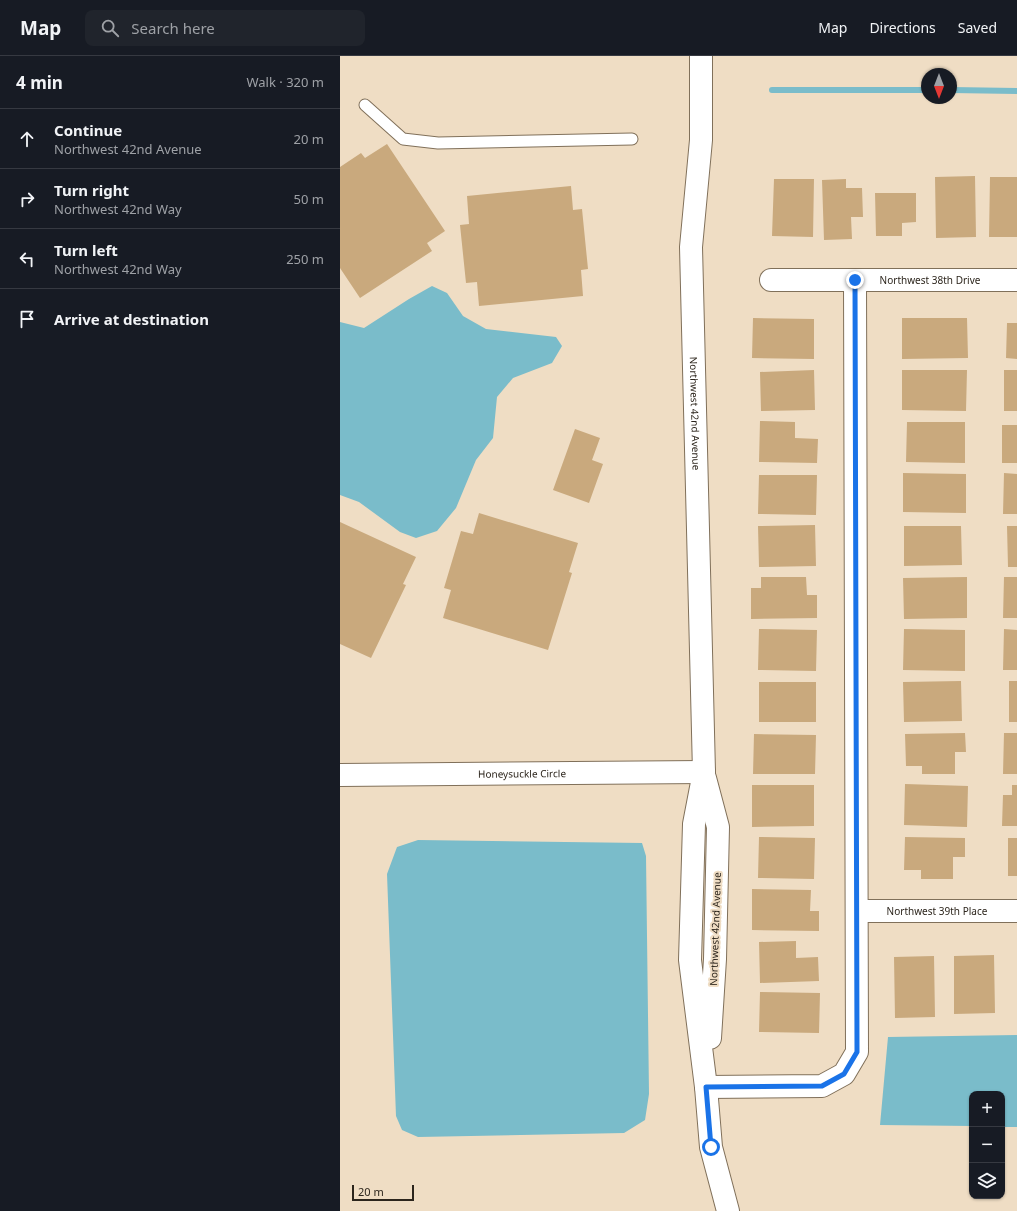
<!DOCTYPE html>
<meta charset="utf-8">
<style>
:root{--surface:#171b24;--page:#20242c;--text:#f1f3f6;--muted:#9ea1a6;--line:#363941}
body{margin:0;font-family:"Noto Sans",sans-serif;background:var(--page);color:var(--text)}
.controls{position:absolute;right:12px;bottom:12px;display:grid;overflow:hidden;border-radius:8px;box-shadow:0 1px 3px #0004}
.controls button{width:36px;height:36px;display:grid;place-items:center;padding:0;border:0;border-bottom:1px solid var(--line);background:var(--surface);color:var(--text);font:20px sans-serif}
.compass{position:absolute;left:581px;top:12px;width:36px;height:36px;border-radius:50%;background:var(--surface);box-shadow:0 1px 3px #0004;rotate:180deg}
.scale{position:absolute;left:12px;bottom:10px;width:62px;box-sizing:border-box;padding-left:4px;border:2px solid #2c251c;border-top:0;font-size:11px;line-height:14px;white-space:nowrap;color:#2c251c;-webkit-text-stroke:3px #efddc4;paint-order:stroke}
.stop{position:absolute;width:12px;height:12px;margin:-9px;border:3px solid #1a73e8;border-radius:50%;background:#fff}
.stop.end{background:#1a73e8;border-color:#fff;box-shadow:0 1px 4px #0008}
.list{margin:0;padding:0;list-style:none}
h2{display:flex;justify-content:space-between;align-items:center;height:52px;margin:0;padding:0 16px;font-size:17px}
h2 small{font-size:13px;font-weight:400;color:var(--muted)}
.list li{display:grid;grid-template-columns:26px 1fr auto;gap:12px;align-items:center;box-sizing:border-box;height:60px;padding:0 16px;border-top:1px solid var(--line)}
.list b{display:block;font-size:15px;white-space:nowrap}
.list p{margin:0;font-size:13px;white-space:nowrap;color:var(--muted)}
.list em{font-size:13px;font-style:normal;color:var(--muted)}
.icon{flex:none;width:22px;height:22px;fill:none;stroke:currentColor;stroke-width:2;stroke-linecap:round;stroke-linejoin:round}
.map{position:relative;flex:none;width:677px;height:1155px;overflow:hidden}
header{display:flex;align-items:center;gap:24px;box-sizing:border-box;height:56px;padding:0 20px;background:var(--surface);border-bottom:1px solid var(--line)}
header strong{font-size:19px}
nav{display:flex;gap:22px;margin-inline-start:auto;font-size:14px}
.search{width:280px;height:36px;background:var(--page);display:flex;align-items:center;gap:10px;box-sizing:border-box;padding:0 14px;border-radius:8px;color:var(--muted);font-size:15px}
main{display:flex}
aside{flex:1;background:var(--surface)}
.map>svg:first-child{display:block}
</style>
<header>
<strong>Map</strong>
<div class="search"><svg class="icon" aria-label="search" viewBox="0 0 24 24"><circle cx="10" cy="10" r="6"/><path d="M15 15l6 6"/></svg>Search here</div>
<nav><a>Map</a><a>Directions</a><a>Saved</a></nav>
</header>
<main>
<aside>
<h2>4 min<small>Walk · 320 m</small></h2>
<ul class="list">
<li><svg class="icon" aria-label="ahead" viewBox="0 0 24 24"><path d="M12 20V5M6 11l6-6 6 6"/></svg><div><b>Continue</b><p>Northwest 42nd Avenue</p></div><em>20 m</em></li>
<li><svg class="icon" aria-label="right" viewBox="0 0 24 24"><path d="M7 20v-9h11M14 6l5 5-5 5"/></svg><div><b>Turn right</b><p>Northwest 42nd Way</p></div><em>50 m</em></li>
<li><svg class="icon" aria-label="left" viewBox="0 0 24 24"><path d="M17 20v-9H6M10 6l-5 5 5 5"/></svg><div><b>Turn left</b><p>Northwest 42nd Way</p></div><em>250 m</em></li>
<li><svg class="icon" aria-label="arrive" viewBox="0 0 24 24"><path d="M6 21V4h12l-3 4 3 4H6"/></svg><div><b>Arrive at destination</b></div></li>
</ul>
</aside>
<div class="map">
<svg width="677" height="1155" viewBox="0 0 677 1155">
<rect width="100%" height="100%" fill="#efddc4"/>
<path fill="#7abcca" d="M 92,230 L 107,237 L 123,260 L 146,273 L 216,281 L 222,290 L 212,307 L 173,322 L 157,341 L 153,382 L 136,404 L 116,452 L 97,475 L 76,482 L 60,476 L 19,446 L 0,439 L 0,266 L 24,272 L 69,243 Z
M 78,784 L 302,787 L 306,800 L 309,1038 L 305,1064 L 284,1077 L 78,1081 L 62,1074 L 56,1060 L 47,818 L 57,791 Z
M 677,979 L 677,1071 L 662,1071 L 662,1038 L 632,1038 L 632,1070 L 540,1069 L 548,981 Z"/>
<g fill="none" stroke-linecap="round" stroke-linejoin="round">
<path stroke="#7abcca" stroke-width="6" d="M 432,34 L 587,34
M 611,34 L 677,35"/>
</g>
<path fill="#c9a97d" d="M 47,88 L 105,175 L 87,187 L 92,195 L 20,242 L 0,212 L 0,111 L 21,97 L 25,102 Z
M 635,120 L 636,181 L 596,182 L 595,121 Z
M 650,121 L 677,121 L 677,181 L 649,181 Z
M 434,123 L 474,123 L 473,181 L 432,180 Z
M 506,123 L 506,132 L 522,132 L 523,161 L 511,161 L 512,183 L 484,184 L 482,124 Z
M 231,130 L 233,154 L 242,153 L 248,213 L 241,214 L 243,240 L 139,250 L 137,226 L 126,227 L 120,169 L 129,168 L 127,140 Z
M 535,137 L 576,137 L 576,166 L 562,167 L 562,180 L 536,180 Z
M 413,262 L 474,263 L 474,303 L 412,302 Z
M 562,262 L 627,262 L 628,302 L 562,303 Z
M 667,267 L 677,267 L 677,303 L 666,302 Z
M 474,314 L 475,354 L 421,355 L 420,316 Z
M 562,314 L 627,314 L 626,355 L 562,354 Z
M 664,314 L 677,314 L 677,355 L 664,355 Z
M 420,365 L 455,366 L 455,382 L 478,383 L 477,407 L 419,406 Z
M 567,366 L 625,366 L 625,407 L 566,406 Z
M 662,369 L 677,369 L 677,407 L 662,407 Z
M 235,373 L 260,382 L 252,404 L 263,408 L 249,447 L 213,434 Z
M 563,417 L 626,418 L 626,457 L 563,456 Z
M 664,417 L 677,418 L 677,458 L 663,458 Z
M 419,419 L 477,419 L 476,459 L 418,458 Z
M 139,457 L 238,487 L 229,516 L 232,517 L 208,594 L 103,562 L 111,534 L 104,532 L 121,475 L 133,478 Z
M 0,466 L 76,501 L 63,528 L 66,529 L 31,602 L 0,588 Z
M 475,469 L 476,510 L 419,511 L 418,470 Z
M 564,470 L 621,470 L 622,509 L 564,510 Z
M 667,470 L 677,470 L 677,511 L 668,511 Z
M 421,521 L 466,521 L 467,539 L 477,539 L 477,562 L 411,563 L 411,532 L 421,532 Z
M 627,521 L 627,562 L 564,563 L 563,522 Z
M 664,521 L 677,521 L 677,562 L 663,562 Z
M 419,573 L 477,574 L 476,615 L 418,614 Z
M 564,573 L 625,574 L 625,615 L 563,614 Z
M 664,573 L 677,574 L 677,614 L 663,614 Z
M 621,625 L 622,665 L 564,666 L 563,626 Z
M 669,625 L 677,625 L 677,666 L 669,666 Z
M 419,626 L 476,626 L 476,666 L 419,666 Z
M 625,677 L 626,696 L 615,696 L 615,718 L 582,718 L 582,710 L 566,710 L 565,678 Z
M 664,677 L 677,677 L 677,718 L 663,718 Z
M 414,678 L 476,679 L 475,718 L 413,718 Z
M 565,728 L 628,730 L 627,771 L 564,769 Z
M 412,729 L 474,729 L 474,770 L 412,771 Z
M 672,729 L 677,729 L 677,770 L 662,770 L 663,739 L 672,739 Z
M 419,781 L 475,782 L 474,823 L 418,822 Z
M 565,781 L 625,782 L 625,801 L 613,801 L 613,823 L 581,823 L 581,814 L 564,814 Z
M 668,782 L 677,782 L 677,820 L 668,820 Z
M 412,833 L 471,834 L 470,855 L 479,855 L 479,875 L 412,874 Z
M 456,885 L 456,902 L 478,901 L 479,925 L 420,927 L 419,886 Z
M 654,899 L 655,957 L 614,958 L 614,900 Z
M 594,900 L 595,961 L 555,962 L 554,901 Z
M 420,936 L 480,937 L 479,977 L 419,976 Z"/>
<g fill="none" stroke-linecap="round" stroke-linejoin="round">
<defs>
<path id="lane" d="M 25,49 L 63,83 L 98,87 L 292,83"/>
<g id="street">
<path id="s1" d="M 361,0 L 361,84 L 351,191 L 364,716 L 354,768 L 350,904 L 366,1031 L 371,1091 L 388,1155"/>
<path id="s2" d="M 431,224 L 677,224"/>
<path id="s3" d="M 0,719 L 364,716"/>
<path d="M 365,722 L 378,771 L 375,903 L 370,982"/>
<path id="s4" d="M 517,855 L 677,855"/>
<path d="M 366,1031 L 482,1030 L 504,1018 L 517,996 L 515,224"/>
</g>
</defs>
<use href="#lane" stroke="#80705a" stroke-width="13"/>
<use href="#street" stroke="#80705a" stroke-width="24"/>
<use href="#lane" stroke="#fff" stroke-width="11"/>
<use href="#street" stroke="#fff" stroke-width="22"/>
</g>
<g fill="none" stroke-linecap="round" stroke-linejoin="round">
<path stroke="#1a73e8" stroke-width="5" d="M 371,1091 L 366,1031 L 482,1030 L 504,1018 L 517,996 L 515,224"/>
</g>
<g text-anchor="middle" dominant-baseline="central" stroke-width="4" stroke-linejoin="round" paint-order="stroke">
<g font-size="10" fill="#2c251c" stroke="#efddc4">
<text stroke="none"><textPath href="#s2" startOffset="159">Northwest 38th Drive</textPath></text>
<text stroke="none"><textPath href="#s1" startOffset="358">Northwest 42nd Avenue</textPath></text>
<text stroke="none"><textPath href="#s3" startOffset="182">Honeysuckle Circle</textPath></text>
<text stroke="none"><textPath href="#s4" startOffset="80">Northwest 39th Place</textPath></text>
<text transform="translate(375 873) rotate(-88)">Northwest 42nd Avenue</text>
</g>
</g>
</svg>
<div class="controls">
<button>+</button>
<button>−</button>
<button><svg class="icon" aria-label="layers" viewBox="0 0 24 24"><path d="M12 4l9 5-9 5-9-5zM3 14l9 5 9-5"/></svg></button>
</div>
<svg class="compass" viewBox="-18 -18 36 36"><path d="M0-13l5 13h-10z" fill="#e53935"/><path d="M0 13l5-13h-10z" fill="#9ea1a6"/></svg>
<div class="scale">20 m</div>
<div class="stop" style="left:371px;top:1091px"></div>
<div class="stop end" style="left:515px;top:224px"></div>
</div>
</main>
